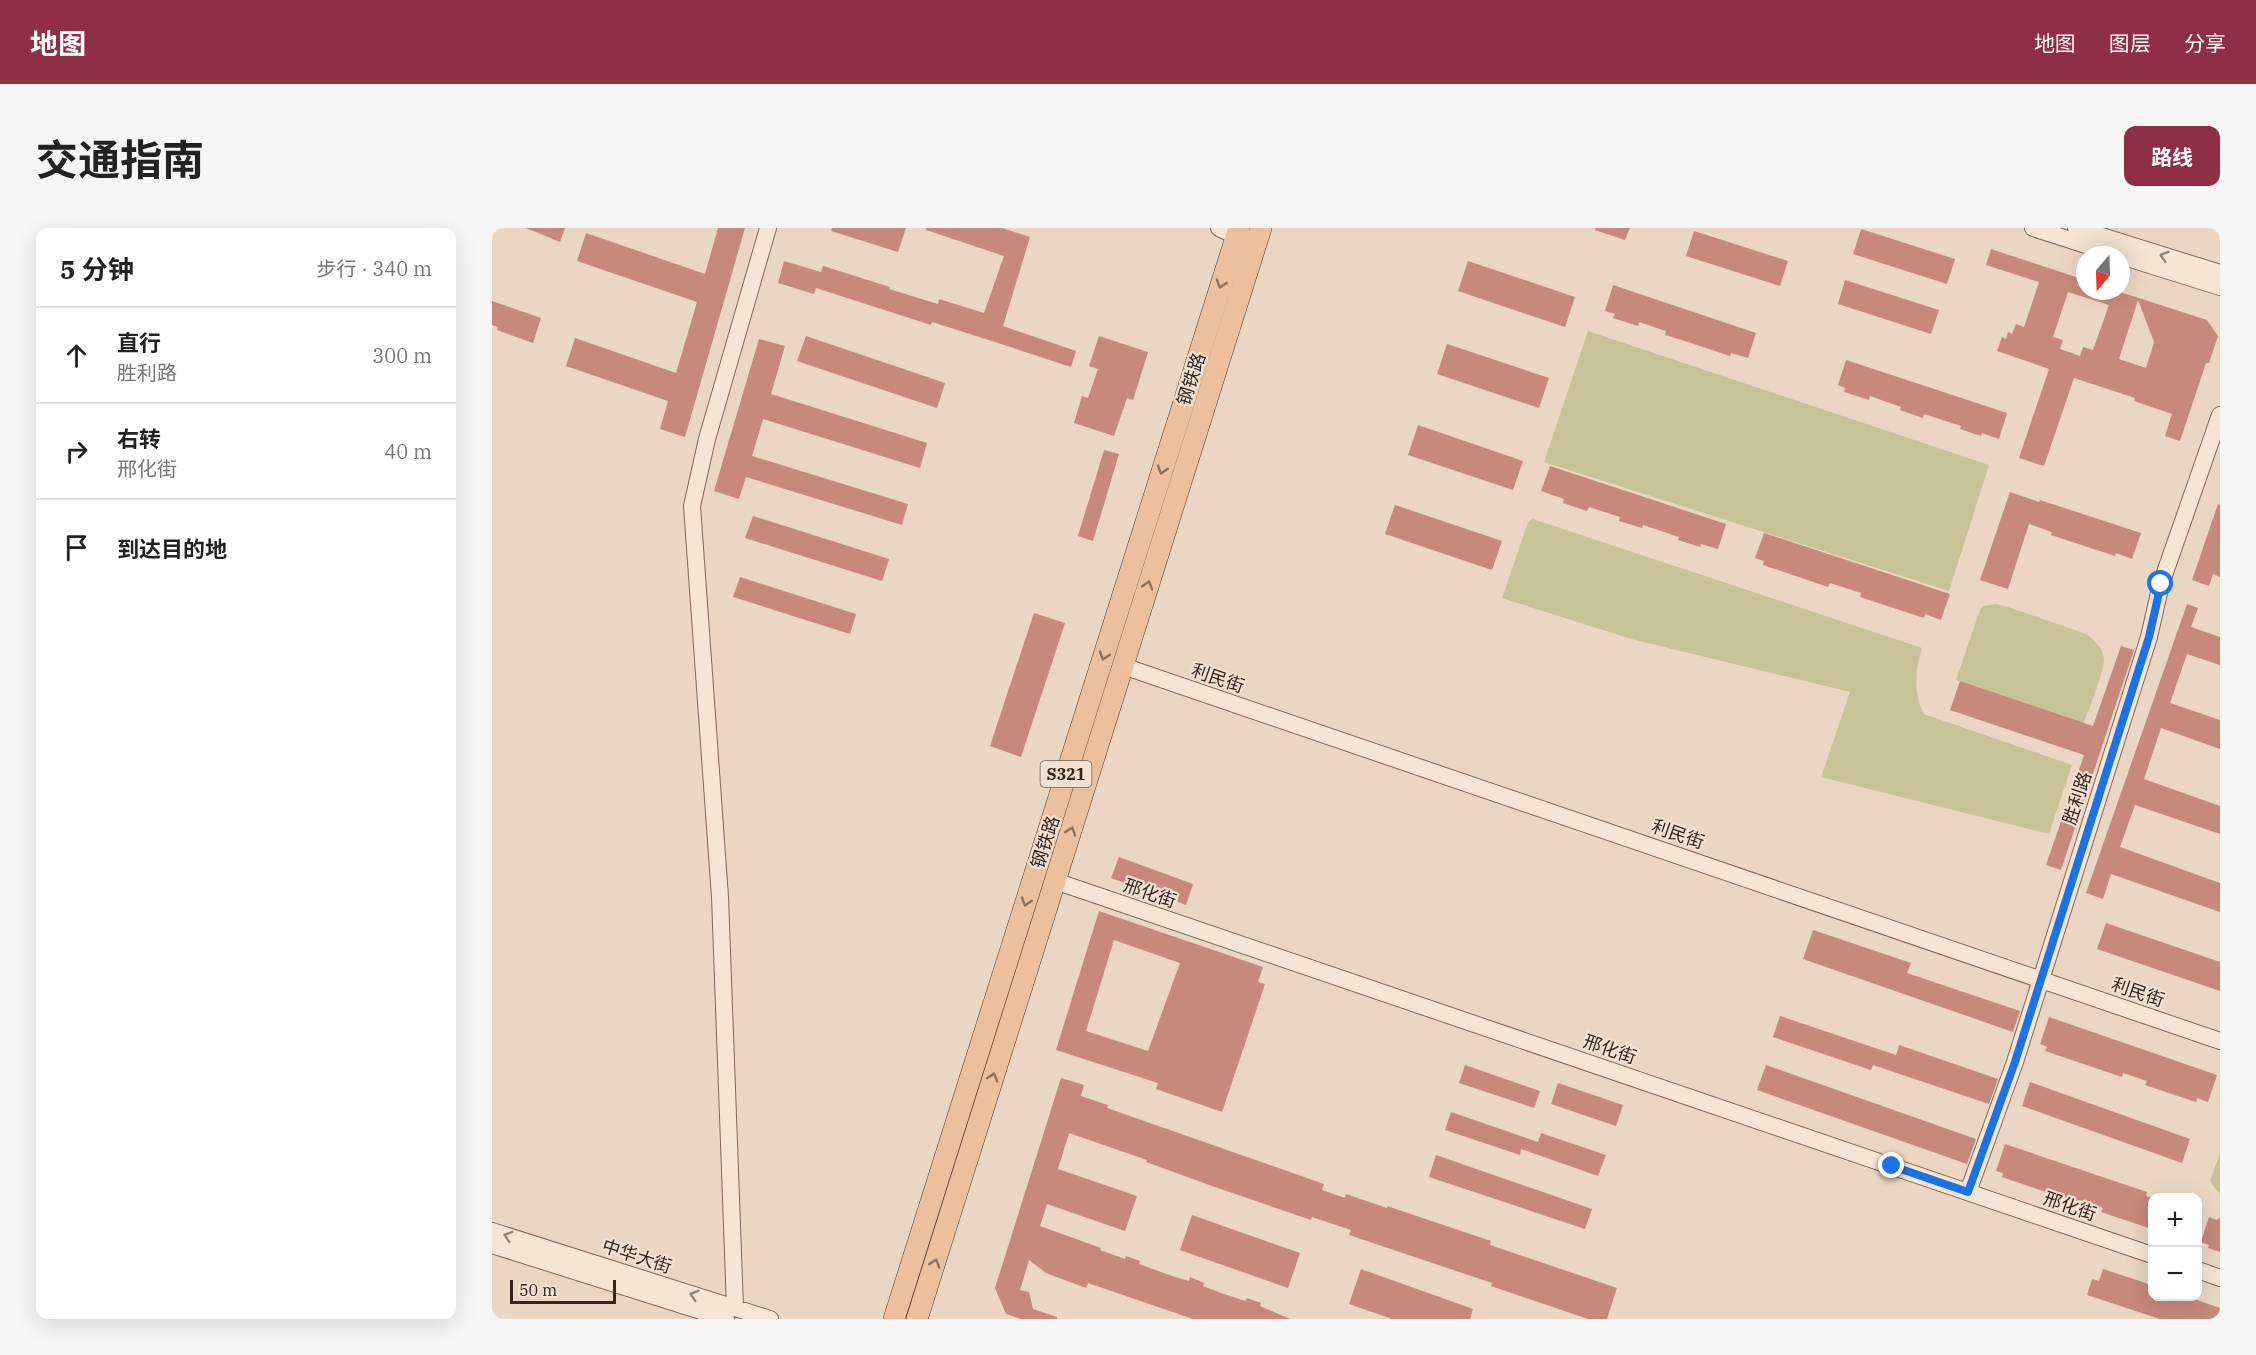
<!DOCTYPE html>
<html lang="zh">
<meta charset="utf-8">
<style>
:root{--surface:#fff;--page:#f6f6f6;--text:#222;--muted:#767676;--line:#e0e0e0;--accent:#8e2f46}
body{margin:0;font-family:"IBM Plex Serif","Noto Sans SC",serif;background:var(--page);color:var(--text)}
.controls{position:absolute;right:18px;bottom:18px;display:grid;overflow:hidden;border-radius:12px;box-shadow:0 6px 24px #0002}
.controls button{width:54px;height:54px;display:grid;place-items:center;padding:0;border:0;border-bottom:2px solid var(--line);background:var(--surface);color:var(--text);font:30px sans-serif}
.compass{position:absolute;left:1584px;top:18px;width:54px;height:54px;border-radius:50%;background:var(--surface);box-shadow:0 6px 24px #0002;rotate:199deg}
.scale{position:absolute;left:18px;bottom:15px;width:106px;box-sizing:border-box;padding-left:6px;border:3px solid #34241e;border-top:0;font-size:16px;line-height:21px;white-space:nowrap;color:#34241e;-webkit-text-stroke:4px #f3e1d2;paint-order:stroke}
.stop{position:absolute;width:18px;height:18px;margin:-14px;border:4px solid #1a73e8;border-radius:50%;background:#fff}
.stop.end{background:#1a73e8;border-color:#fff;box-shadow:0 2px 6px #0008}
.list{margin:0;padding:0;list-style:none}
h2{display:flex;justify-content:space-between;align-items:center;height:78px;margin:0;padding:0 24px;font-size:26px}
h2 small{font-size:20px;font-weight:400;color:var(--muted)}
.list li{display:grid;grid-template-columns:39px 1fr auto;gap:18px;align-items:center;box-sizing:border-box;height:96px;padding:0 24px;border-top:2px solid var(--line)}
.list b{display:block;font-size:22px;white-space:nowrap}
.list p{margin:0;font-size:20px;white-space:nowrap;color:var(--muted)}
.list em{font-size:20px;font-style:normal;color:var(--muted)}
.icon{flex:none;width:33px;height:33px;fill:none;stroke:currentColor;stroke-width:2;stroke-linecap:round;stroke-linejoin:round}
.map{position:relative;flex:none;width:1728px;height:1091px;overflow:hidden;border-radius:12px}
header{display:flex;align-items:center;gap:36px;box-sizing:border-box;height:84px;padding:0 30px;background:var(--accent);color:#fff}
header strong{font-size:28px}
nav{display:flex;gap:33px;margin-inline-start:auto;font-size:21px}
.intro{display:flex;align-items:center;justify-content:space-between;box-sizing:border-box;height:144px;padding:0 36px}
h1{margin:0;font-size:42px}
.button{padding:15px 27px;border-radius:12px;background:var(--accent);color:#fff;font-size:21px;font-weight:700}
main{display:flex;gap:36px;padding:0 36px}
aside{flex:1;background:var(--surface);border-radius:12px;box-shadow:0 6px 24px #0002}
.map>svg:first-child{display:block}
</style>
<header>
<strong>地图</strong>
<nav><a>地图</a><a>图层</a><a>分享</a></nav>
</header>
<div class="intro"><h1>交通指南</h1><a class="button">路线</a></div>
<main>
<aside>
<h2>5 分钟<small>步行 · 340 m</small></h2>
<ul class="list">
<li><svg class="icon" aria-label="ahead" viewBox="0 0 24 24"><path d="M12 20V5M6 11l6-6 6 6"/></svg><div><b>直行</b><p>胜利路</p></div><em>300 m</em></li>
<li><svg class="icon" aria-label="right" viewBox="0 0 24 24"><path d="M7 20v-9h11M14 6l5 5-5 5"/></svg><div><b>右转</b><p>邢化街</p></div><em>40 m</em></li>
<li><svg class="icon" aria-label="arrive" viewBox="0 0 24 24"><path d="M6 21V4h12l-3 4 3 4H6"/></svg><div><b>到达目的地</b></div></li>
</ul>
</aside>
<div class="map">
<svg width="1728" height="1091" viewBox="0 0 1728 1091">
<rect width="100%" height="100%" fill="#ebd5c3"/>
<path fill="#c8c298" d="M 1096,103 L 1497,237 L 1457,363 L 1052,234 Z
M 1041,291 L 1430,420 C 1423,443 1421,464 1432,486 L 1580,537 L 1557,606 L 1329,549 L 1358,464 L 1139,411 L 1010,370 L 1035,297 L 1037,293 Z
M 1504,376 L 1516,379 L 1594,406 C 1602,411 1612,422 1612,432 C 1613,441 1596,483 1592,495 L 1464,452 L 1488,382 L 1491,378 Z
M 1728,925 L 1728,965 L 1725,963 L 1718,953 Z"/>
<path fill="#c6897b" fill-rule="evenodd" d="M 34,0 L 73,0 L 68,14 Z
M 226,0 L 253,0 L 193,209 L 168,201 L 176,173 L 74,138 L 83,110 L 184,145 L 205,74 L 85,33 L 94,5 L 213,46 Z
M 340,0 L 414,0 L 406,24 L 339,3 Z
M 434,0 L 510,0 L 538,9 L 511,98 L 584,123 L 579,139 L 506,115 L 440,94 L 439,97 L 324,60 L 322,66 L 286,55 L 292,33 L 329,44 L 331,38 L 398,59 L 397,61 L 446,76 L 447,71 L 492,85 L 512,28 L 434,2 Z
M 1103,0 L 1138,0 L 1133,12 L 1103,2 Z
M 1369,1 L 1463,31 L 1455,56 L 1361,26 Z
M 1202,3 L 1296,33 L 1288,58 L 1194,28 Z
M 1499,21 L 1593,52 L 1593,63 L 1625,63 L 1715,92 L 1726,108 L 1717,135 L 1714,135 L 1688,213 L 1673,208 L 1680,186 L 1642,173 L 1643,170 L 1582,150 L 1552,238 L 1527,230 L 1557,141 L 1505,123 L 1510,109 L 1514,111 L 1516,104 L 1520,106 L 1524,96 L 1532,99 L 1547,54 L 1494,37 ZM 1576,64 L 1617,77 L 1601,122 L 1591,119 L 1588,128 L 1568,121 L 1571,112 L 1561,109 ZM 1646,72 L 1662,114 L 1654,140 L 1627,131 Z
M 976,33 L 1083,69 L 1073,99 L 966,63 Z
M 1353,52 L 1447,82 L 1439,106 L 1346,76 Z
M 1121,57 L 1264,105 L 1256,130 L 1239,125 L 1238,128 L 1196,114 L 1173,107 L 1174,103 L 1147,94 L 1146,98 L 1121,90 L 1123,86 L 1113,83 Z
M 0,73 L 49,90 L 41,115 L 5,102 L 6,99 L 0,97 Z
M 314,108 L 453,155 L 445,180 L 305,133 Z
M 607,108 L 656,124 L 641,172 L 635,170 L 622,208 L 582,195 L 590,168 L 596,170 L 606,141 L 597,138 Z
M 267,111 L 293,118 L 279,166 L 435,215 L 428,240 L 271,191 L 260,228 L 416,276 L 410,297 L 254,249 L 247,271 L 222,263 Z
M 955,116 L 1057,150 L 1047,180 L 945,146 Z
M 1354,132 L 1515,185 L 1507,211 L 1490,205 L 1489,208 L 1468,201 L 1469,198 L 1432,186 L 1431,190 L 1408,182 L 1409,179 L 1378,168 L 1377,172 L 1352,164 L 1353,160 L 1346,157 Z
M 926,197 L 1031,233 L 1021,262 L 916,227 Z
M 612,222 L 627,226 L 601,313 L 586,308 Z
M 1058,238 L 1234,296 L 1226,321 L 1209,316 L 1208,319 L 1186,312 L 1187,309 L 1151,297 L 1150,300 L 1127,293 L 1128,289 L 1097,279 L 1095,283 L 1071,275 L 1072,271 L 1049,263 Z
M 1518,264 L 1547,274 L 1548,272 L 1649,305 L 1640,331 L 1624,325 L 1623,328 L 1559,307 L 1560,304 L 1537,296 L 1516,361 L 1488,352 Z
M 1726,276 L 1728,277 L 1728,349 L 1721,346 L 1717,358 L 1700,352 Z
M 903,277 L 1010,313 L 1000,342 L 893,306 Z
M 261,288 L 397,331 L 390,353 L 253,310 Z
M 1272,305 L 1458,366 L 1449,392 L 1433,386 L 1432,390 L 1368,369 L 1369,365 L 1338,355 L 1336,359 L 1271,337 L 1272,333 L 1263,330 Z
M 248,349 L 364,386 L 358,406 L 241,369 Z
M 1695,376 L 1706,380 L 1699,399 L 1728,409 L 1728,437 L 1695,426 L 1678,475 L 1728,492 L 1728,521 L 1669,500 L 1652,551 L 1728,578 L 1728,606 L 1643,577 L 1628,619 L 1728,655 L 1728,684 L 1619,646 L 1611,671 L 1594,665 Z
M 542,385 L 573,395 L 529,529 L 498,518 Z
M 1629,418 L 1642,422 L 1569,642 L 1554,637 L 1592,527 L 1458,482 L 1468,453 L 1601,498 Z
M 627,629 L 701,656 L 694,677 L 619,650 Z
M 607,683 L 771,739 L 766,754 L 773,756 L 730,884 L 664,861 L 666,855 L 564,822 ZM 622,712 L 688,735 L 656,823 L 594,803 Z
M 1614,695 L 1728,734 L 1728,763 L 1605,721 Z
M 1321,702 L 1419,735 L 1415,745 L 1528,783 L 1521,804 L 1311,731 Z
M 1288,788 L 1404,827 L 1407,817 L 1506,851 L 1497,876 L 1381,837 L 1379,842 L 1281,809 Z
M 1557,789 L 1725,847 L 1716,874 L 1705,870 L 1704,874 L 1653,857 L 1655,853 L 1631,845 L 1630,849 L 1553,823 L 1555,819 L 1548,816 Z
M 973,837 L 1048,863 L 1042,880 L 967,855 Z
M 1274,837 L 1484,911 L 1475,936 L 1265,862 Z
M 569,850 L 592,857 L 589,868 L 616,877 L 615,880 L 832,956 L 830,962 L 853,970 L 854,966 L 895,980 L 895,978 L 999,1013 L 998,1017 L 1125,1060 L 1115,1091 L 1096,1091 L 999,1058 L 1000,1055 L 857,1007 L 859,1002 L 820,989 L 819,992 L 720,958 L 654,934 L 655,932 L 577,905 L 566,941 L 645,968 L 633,1003 L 555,976 L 548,998 L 609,1020 L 608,1022 L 633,1031 L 634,1028 L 648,1033 L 647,1036 L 680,1048 L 697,1053 L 698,1049 L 712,1055 L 711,1058 L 729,1065 L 753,1073 L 755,1070 L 769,1075 L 768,1078 L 798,1091 L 701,1091 L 596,1055 L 594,1060 L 554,1045 L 537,1032 L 528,1062 L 537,1064 L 541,1081 L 565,1089 L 565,1091 L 529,1091 L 514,1086 L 503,1060 Z
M 1538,854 L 1698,911 L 1690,935 L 1530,878 Z
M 1066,855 L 1131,877 L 1124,898 L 1059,876 Z
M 959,884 L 1046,914 L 1049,905 L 1114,927 L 1106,948 L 1029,921 L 1028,927 L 953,902 Z
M 1513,916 L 1655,964 L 1654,968 L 1660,970 L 1660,1001 L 1609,984 L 1611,980 L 1588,972 L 1586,975 L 1510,949 L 1511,945 L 1504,943 Z
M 944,927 L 1100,981 L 1093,1001 L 937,949 Z
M 700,987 L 808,1025 L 796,1060 L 688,1022 Z
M 1717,989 L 1725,992 L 1728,989 L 1728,1024 L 1716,1020 L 1717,1017 L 1709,1014 Z
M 869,1041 L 981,1081 L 978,1091 L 900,1091 L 857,1076 Z
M 1611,1041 L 1660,1057 L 1660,1068 L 1694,1068 L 1728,1080 L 1728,1091 L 1668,1091 L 1595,1067 L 1600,1051 L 1607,1053 Z"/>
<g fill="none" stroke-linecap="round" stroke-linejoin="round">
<defs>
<path id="minor" d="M 727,0 L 744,8
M 1541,0 L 1625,27
M 1584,0 L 1728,45
M 1629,28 L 1728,59
M 631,438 L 1728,813
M 563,653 L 1660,1027
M 1476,964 L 1523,834 L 1657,409 L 1669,356 L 1728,187
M 0,1003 L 278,1091
M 0,1017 L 234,1091
M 1706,1042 L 1728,1050
M 243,1080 L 228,669 L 200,278 L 215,211 L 276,0"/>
<path id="major" d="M 402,1091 L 747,0
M 425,1091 L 769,0"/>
</defs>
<use href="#minor" stroke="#84675b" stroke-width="18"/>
<use href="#major" stroke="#51372f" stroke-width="22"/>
<use href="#minor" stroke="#f6e5d5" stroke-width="16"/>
<use href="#major" stroke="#ecc09d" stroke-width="21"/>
</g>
<defs><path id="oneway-chevron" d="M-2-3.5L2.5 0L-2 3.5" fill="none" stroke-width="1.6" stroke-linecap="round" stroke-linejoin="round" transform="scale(1.5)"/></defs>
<g stroke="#95847a">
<use href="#oneway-chevron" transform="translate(1672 28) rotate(-163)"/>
<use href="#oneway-chevron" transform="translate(16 1008) rotate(-162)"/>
<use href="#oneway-chevron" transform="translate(202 1067) rotate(-162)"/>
</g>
<g stroke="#90725e">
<use href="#oneway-chevron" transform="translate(729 56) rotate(108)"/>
<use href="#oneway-chevron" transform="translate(670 242) rotate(108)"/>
<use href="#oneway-chevron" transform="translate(656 357) rotate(-73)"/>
<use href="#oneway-chevron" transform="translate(612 428) rotate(108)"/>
<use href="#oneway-chevron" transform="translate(579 603) rotate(-72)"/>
<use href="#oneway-chevron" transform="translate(534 674) rotate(108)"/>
<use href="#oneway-chevron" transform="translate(501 849) rotate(-73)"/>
<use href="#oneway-chevron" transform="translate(443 1035) rotate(-73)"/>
</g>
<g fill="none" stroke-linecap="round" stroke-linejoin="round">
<path stroke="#1a73e8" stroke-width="8" d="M 1400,938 L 1476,964 L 1523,834 L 1657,409 L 1669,356"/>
</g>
<g text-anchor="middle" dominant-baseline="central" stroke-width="4.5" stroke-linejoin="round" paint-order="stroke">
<rect fill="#f3e1d2" stroke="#6d5d54" stroke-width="1.5" x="548.5" y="533" width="51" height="26" rx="4.5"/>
<g font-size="16" font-weight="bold" fill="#34241e">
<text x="574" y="546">S321</text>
</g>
<g font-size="18" fill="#34241e" stroke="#f3e1d2">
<text transform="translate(699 151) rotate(-72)">钢铁路</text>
<text transform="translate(726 450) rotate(19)">利民街</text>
<text transform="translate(1585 570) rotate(-72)">胜利路</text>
<text transform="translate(1186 606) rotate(19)">利民街</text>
<text transform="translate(553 614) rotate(-72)">钢铁路</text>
<text transform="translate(658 665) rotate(19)">邢化街</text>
<text transform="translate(1646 764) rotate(19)">利民街</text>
<text transform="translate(1118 821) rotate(19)">邢化街</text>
<text transform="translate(1578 978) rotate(19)">邢化街</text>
<text transform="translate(145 1028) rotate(18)">中华大街</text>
</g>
</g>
</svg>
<div class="controls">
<button>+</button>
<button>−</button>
</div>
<svg class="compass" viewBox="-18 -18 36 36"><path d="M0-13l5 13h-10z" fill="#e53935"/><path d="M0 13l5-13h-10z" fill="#767676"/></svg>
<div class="scale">50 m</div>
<div class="stop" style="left:1669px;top:356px"></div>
<div class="stop end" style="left:1400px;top:938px"></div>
</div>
</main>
